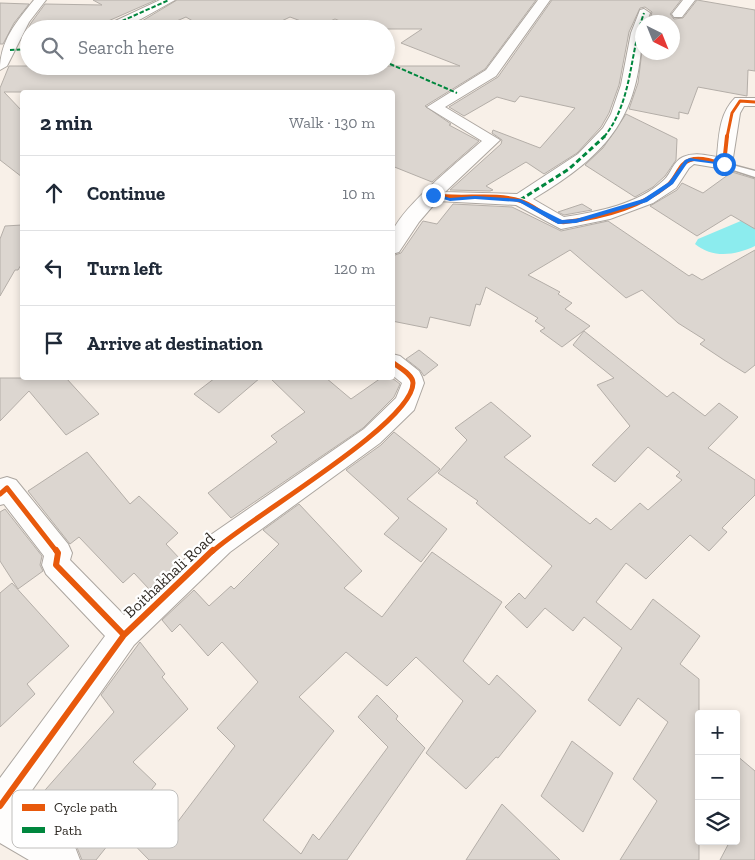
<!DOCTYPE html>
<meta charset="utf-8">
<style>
:root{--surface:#fff;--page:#f6f6f7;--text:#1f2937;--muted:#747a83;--line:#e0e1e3}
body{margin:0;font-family:"Zilla Slab",serif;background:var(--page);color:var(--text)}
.controls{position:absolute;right:15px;bottom:15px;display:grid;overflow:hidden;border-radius:5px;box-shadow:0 2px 8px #0003}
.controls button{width:45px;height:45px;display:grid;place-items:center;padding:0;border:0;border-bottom:1px solid var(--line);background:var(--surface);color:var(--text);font:25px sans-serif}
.compass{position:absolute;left:635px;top:15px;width:45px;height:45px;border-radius:50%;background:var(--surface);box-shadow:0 2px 8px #0003;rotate:137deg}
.stop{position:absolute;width:15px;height:15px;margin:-11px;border:4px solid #1a73e8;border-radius:50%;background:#fff}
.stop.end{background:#1a73e8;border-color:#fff;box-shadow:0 1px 5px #0008}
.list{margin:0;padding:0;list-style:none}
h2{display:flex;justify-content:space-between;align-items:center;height:65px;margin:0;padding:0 20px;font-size:21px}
h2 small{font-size:16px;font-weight:400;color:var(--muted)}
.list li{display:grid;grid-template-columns:32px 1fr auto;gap:15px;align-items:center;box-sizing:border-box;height:75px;padding:0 20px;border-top:1px solid var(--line)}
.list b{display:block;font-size:19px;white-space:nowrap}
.list em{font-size:16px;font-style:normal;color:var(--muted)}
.icon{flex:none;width:28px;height:28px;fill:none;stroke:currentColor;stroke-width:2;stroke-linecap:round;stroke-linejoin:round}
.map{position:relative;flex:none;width:755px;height:860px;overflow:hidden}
.search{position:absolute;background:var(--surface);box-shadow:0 2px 8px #0003;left:20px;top:20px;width:375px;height:55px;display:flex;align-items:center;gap:12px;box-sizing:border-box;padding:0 18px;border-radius:28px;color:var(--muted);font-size:19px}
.panel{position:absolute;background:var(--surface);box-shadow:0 2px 8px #0003;left:20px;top:90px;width:375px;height:290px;border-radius:5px}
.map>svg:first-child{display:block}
</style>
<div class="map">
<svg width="755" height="860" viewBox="0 0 755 860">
<rect width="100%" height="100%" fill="#f8f0e8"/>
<path fill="#8cecee" d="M 755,215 L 755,246 C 736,255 713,259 695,244 L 698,239 Z"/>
<path fill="#dcd6d0" stroke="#b4aea8" d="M 93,0 L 156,0 L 90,29 L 79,29 L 74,26 L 66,29 L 29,29 L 29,40 L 22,41 L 31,23 L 45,4 L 102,5 Z
M 177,0 L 536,0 L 485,69 L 425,106 L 451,124 L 449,125 L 479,141 L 432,182 L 392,166 L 392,92 L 4,92 L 22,111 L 22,177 L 0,160 L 0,88 L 9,66 L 460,66 L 401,43 L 422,29 L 360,29 L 335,19 L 317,27 L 290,17 L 265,29 L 251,23 L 235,29 L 206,29 L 186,17 L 158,29 L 145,24 L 133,29 L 123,28 L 142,21 Z
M 552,0 L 681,0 L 670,14 L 674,19 L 683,18 L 697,0 L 755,10 L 755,71 L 748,70 L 747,96 L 698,87 L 688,114 L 679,112 L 679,119 L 629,109 L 638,83 L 642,51 L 672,52 L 672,22 L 649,22 L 652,12 L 645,7 L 640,8 L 629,32 L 619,85 L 609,113 L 601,127 L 577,153 L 544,174 L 526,162 L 486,186 L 493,190 L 490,191 L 450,190 L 501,144 L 502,140 L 492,133 L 493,130 L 540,148 L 575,108 L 520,96 L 515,102 L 497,97 L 464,116 L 449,107 L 498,77 Z
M 0,3 L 29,4 L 14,23 L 3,44 L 0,44 Z
M 626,114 L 677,139 L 676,160 L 665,176 L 653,187 L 635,197 L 585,165 L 603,148 Z
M 732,172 L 755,179 L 755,229 L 731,215 L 697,236 L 650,206 L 677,190 L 682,183 L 703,193 Z
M 453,204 L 512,207 L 561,231 L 608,221 L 689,276 L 692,274 L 702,280 L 755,250 L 755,365 L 745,373 L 724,360 L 700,344 L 705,340 L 678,323 L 642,290 L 626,298 L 570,250 L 528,275 L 560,292 L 558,294 L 572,303 L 565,309 L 590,326 L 562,347 L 540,331 L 545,328 L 535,321 L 538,318 L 486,287 L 480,305 L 476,304 L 470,326 L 430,317 L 427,328 L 392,321 L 392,256 L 401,253 L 423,221 L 437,224 Z
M 582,204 L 592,210 L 564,215 L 558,212 Z
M 22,225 L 22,263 L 18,270 L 15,270 L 0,296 L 0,239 L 5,226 Z
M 584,331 L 667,397 L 673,392 L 705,416 L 719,403 L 738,417 L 708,448 L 755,480 L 755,495 L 722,528 L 727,532 L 709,551 L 690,535 L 646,579 L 626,563 L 596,602 L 631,630 L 653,599 L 700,636 L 680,664 L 699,679 L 699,860 L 620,860 L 657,801 L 633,779 L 668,722 L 638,698 L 620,726 L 588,700 L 622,648 L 584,617 L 573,631 L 545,608 L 527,628 L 505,607 L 519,593 L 525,599 L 552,566 L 476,503 L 478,501 L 438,473 L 467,440 L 455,428 L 491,402 L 531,436 L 504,457 L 590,524 L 596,518 L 611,530 L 640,503 L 648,510 L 682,480 L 676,476 L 680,472 L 648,447 L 615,482 L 592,465 L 630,426 L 597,385 L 614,378 L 573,345 Z
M 419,350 L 438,365 L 424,376 L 420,370 L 406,359 Z
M 0,378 L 66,378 L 99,414 L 66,435 L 29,391 L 0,421 Z
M 215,378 L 260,378 L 219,413 L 194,394 Z
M 270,378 L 326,378 L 351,399 L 381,378 L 392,378 L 400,384 L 394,397 L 363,428 L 231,518 L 208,493 L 277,442 L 271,436 L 305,412 Z
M 394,432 L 440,469 L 407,499 L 447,529 L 421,562 L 384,534 L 399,518 L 346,470 L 381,445 Z
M 87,452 L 130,504 L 139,496 L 178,533 L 166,544 L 181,560 L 149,589 L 134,573 L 123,583 L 79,537 L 70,544 L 28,491 Z
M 299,504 L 362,571 L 344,588 L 382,617 L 432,552 L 502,602 L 463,661 L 489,685 L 497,675 L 536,711 L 498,758 L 496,757 L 466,789 L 426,753 L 463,701 L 416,657 L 387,686 L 346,652 L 299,697 L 334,731 L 263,820 L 301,854 L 313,834 L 319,840 L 388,747 L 358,717 L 377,695 L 398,716 L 396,719 L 425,748 L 347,860 L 149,860 L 120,830 L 96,860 L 82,860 L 76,845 L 56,834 L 31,806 L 114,712 L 101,695 L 140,642 L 165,674 L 162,677 L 188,709 L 133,762 L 156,784 L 138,807 L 167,836 L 235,746 L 217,728 L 258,682 L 222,642 L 208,656 L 180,624 L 172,632 L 162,620 L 194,590 L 209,606 L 231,586 L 234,589 L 279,544 L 263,530 Z
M 5,509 L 42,556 L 40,565 L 43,571 L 18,589 L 0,561 L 0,512 Z
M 12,583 L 69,646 L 27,684 L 35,694 L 0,727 L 0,593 Z
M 572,741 L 613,773 L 583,832 L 541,796 Z
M 736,755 L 755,771 L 755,860 L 720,860 L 730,841 L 736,841 Z
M 502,804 L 560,860 L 466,860 Z"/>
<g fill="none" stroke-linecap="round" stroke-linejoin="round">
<defs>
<path id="service" d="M 721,162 L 755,171 L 755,177 L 721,166 Z"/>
<path id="minor" d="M 34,0 L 46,0 L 29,22 L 7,66 L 0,70 C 0,41 16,22 34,0 Z
M 160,0 L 175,0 L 141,19 L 116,29 L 98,29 Z
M 538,0 L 550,0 L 496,76 L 445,107 L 500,140 L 445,192 L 517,194 L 578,154 L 603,128 L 611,114 L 621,85 L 631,33 L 640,10 L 644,9 L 650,13 L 647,22 L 642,22 C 642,115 610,153 533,199 L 564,217 C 597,212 639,204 664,180 C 671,174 673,161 683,157 C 694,152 705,155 717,157 C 719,136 719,114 735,98 L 755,98 L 755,106 L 744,106 L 740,113 L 732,164 L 730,167 L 724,169 L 694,164 L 689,168 L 676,188 L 653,203 L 610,219 L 561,229 L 516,205 L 437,201 L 419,222 L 399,252 L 392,254 C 392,247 391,237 393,231 C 403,206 460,160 482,141 L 427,107 L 486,70 Z
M 683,0 L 695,0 L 682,17 L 674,17 L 672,14 Z
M 392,354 L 400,356 L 419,371 L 422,377 L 424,383 L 414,410 L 380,443 L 230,552 L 134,645 L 16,813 L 75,847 L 80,860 L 29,860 L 0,843 L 0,778 L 105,636 L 46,574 L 42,565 L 44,556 L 4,504 L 0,505 L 0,479 L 7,477 L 16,480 L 68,544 L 72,553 L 70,560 L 124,615 L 212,534 L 364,429 L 396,398 L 402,383 L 392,375 Z"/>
</defs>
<use href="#service" stroke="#aca6a0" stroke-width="3"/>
<use href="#minor" stroke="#aca6a0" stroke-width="2"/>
<use href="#service" fill="#fefdfc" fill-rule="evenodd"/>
<use href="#minor" fill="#fefdfc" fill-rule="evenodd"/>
<path stroke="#00873e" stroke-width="2" stroke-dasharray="4.5 2" stroke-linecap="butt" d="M 104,29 L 169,0
M 10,50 L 29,49
M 390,64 L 457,93
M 604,137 C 633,101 629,55 644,13"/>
<path stroke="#00873e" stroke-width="3" stroke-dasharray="5.5 3" stroke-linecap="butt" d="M 520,200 L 569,169 L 605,136"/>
<defs>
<path id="cycleway-far3" d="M 727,137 L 732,113 L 740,101 L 755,102"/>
<path id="cycleway-far2" d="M 433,195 C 462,200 493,192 521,201 C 533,204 554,224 565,222 C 600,218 640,208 668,185 C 677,178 679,163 690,160 C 701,156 714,162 724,164 L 727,136"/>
<path id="cycleway-far1" d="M 0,494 L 7,488 L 57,552
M 212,552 C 247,519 413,424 413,383 C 413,374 398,367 392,362"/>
<path id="cycleway" d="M 56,550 L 58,553 L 56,565 L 124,635
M 0,806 L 124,635 L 213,550"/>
</defs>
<use href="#cycleway-far3" stroke="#fff" stroke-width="5"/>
<use href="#cycleway-far2" stroke="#fff" stroke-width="6"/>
<use href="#cycleway-far1" stroke="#fff" stroke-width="8"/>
<use href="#cycleway" stroke="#fff" stroke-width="9"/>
<use href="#cycleway-far3" stroke="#e8590c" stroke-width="3"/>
<use href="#cycleway-far2" stroke="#e8590c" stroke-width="4"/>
<use href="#cycleway-far1" stroke="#e8590c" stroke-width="5"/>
<use href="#cycleway" stroke="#e8590c" stroke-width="6"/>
</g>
<path fill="#1a73e8" d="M 690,158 L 727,164 L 724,165 L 693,161 L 688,162 L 673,184 L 647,202 L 576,223 L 558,224 L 519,202 L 475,199 L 450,201 L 430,195 L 433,193 L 450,198 L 475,196 L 520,199 L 562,220 L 576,219 L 643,199 L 669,182 L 685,160 Z"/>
<g text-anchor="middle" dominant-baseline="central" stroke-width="4.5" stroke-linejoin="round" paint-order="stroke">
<g font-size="16" fill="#2e2923" stroke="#fff">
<text transform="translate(169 575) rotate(-43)">Boithakhali Road</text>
</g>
</g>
<rect x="12" y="790" width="166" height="58" rx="8" fill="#fff" stroke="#c0bfbd" stroke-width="1"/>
<rect x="22" y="804" width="23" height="7" fill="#e8590c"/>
<rect x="22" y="827" width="23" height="6" fill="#00873e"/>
<g font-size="14" fill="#2e2923">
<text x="54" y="812">Cycle path</text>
<text x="54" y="835">Path</text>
</g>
</svg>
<div class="controls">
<button>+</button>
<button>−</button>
<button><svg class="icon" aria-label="layers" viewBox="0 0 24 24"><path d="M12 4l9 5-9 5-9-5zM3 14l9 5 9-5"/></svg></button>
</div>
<svg class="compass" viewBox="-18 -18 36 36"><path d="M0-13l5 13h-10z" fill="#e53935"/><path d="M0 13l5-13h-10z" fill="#747a83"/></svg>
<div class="stop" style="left:724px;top:164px"></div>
<div class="stop end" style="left:433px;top:195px"></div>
<div class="search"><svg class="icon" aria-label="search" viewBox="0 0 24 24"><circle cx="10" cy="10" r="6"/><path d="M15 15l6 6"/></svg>Search here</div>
<section class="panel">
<h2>2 min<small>Walk · 130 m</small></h2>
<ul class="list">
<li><svg class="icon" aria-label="ahead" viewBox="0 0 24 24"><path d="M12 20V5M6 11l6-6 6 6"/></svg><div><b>Continue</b></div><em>10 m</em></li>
<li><svg class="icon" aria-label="left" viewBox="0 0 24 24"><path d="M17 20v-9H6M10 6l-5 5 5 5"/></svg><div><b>Turn left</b></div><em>120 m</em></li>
<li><svg class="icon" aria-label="arrive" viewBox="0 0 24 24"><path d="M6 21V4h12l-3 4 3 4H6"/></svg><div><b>Arrive at destination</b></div></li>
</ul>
</section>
</div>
